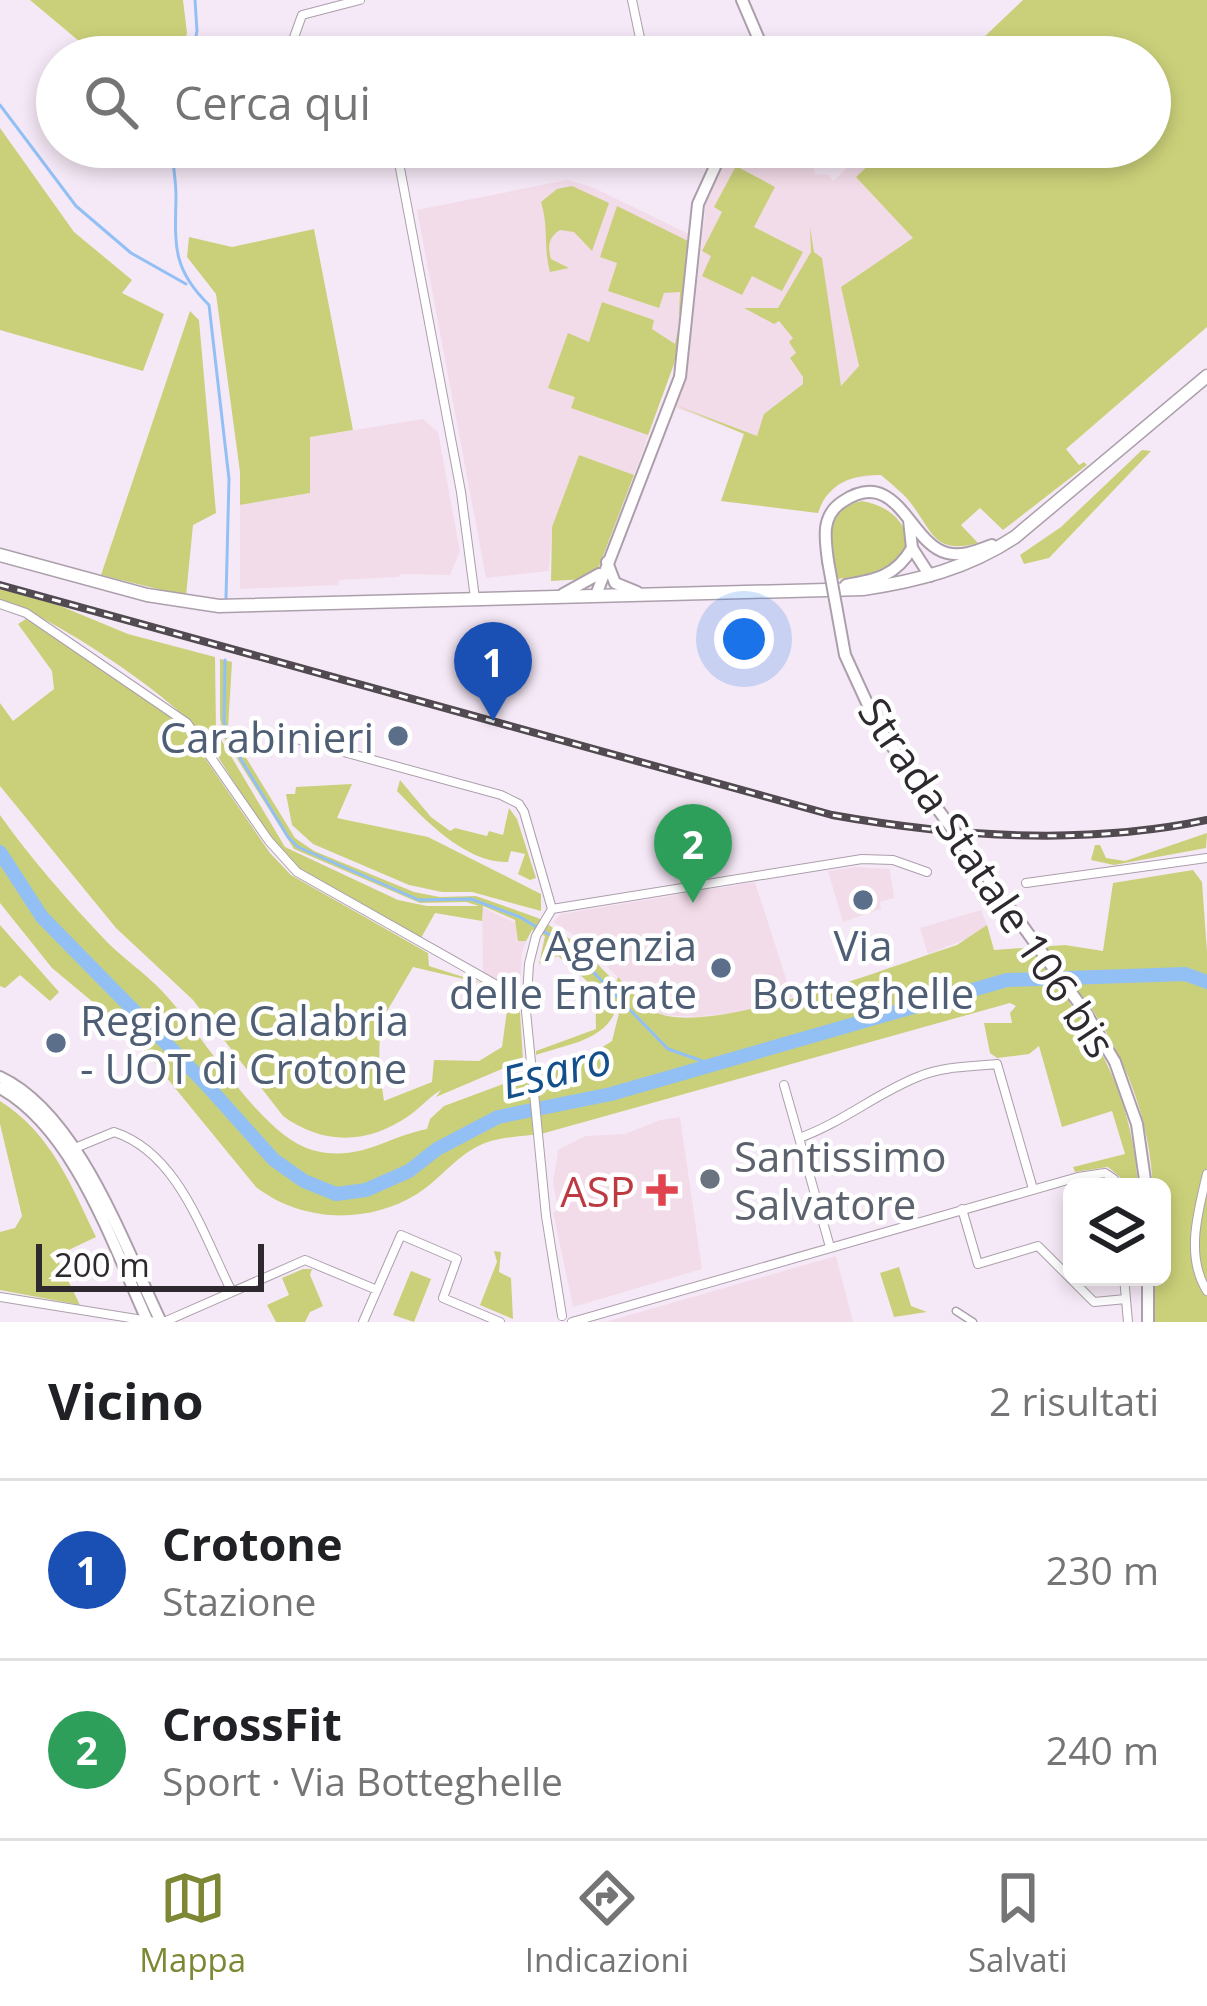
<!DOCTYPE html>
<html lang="it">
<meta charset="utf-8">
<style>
:root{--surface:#fff;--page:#f6f6f6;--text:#202124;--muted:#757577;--line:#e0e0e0;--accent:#7e8733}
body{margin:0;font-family:"Open Sans",sans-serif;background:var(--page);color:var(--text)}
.controls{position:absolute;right:36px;bottom:36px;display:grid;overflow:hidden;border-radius:18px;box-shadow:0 6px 18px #0003}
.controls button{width:108px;height:108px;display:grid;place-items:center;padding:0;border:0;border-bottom:3px solid var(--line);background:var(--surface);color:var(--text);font:60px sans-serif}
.scale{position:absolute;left:36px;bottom:30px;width:228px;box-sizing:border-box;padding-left:12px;border:6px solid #2e292e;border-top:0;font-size:33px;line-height:42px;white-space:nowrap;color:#2e292e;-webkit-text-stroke:9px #fff;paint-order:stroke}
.you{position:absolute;left:744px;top:639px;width:42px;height:42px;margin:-30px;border:9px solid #fff;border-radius:50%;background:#1a73e8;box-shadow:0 0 0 18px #1a73e833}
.badge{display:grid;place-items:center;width:78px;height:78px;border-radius:50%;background:var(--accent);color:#fff;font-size:39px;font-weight:700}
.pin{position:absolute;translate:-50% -99px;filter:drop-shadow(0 3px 6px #0008)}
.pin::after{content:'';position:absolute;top:63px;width:42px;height:36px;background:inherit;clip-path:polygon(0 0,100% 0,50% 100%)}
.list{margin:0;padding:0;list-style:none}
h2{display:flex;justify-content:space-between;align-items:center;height:156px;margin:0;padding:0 48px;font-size:51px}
h2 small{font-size:39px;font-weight:400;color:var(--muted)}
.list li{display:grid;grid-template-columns:78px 1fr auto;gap:36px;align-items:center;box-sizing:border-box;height:180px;padding:0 48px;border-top:3px solid var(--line)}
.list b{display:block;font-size:45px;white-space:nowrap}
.list p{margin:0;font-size:39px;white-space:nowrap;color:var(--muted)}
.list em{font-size:39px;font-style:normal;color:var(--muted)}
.icon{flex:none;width:66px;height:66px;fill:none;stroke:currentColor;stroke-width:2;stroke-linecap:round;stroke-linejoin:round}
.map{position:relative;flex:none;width:1207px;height:1322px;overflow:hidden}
.search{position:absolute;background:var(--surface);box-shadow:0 6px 18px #0003;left:36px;right:36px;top:36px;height:132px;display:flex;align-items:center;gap:30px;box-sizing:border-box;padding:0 42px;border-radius:66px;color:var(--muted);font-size:45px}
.sheet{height:516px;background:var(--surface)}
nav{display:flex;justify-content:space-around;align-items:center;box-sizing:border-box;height:168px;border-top:3px solid var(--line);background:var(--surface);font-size:33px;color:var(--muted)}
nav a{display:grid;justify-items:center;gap:6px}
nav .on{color:var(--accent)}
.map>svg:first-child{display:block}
</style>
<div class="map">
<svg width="1207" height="1322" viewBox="0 0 1207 1322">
<rect width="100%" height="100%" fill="#f6e9f7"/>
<path fill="#f3dce9" d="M 730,147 L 810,147 L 815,174 L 830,175 L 833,181 L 870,147 L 1002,147 L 914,238 L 842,288 L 859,366 L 841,388 L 881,475 L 845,479 L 824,498 L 818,513 L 721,501 L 744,434 L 674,407 L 688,363 L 707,195 Z
M 567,180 L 592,187 L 689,234 L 677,355 L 634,475 L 579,455 L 552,527 L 549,571 L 486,578 L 417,210 Z
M 423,419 L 438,432 L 460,551 L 450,575 L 400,574 L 399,577 L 339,580 L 338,585 L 240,589 L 240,505 L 310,493 L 310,437 Z
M 855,867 L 890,869 L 894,898 L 880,902 L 881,909 L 843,922 L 828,871 Z
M 755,882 L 792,997 L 749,1011 L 697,1017 L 662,1015 L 635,994 L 576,936 L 553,922 L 561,914 Z
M 482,907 L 531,930 L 522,952 L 520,988 L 483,973 Z
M 981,910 L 987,925 L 977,935 L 928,954 L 920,928 Z
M 680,1117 L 702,1269 L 573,1307 L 553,1212 L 558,1210 L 553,1182 L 558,1150 L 585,1136 L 625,1134 L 660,1120 Z
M 836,1256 L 853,1322 L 605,1322 Z"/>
<path fill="#cad079" d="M 30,0 L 183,0 L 187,33 L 180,57 L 98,57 Z
M 1023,0 L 1207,0 L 1207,327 L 1066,449 L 1079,465 L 1084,462 L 1087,465 L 1003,530 L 980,508 L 961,525 L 978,543 C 934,555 933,532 910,502 C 902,492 891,484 881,475 C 851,475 828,483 818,513 L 721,501 L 744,434 L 675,405 L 757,436 L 764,414 L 803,384 L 803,377 L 790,358 L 796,353 L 789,342 L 793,338 L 779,321 L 774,324 L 744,308 L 778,308 L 811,252 L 810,227 L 814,252 L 822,258 L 841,386 L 859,366 L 841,287 L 913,238 L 856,177 L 888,147 L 1150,147 L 1150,57 L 963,57 Z
M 0,128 L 74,232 L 132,280 L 122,293 L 164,314 L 143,371 L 0,330 Z
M 736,166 L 775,187 L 754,227 L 803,252 L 782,291 L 752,276 L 742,295 L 702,276 L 711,256 L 702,251 L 722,212 L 714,207 Z
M 572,186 L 609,203 L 592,251 L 574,232 L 560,230 C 549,237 547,246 551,259 L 569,268 L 550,272 C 543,246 549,228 541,202 L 557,189 Z
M 617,206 L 688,241 L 682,316 L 679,314 L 680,292 L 664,293 L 659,308 L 608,291 L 617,263 L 600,257 Z
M 314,229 L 353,430 L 310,437 L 310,493 L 240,505 L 240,472 L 216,294 L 187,257 L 189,237 L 232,247 Z
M 602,302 L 654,320 L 652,329 L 675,344 L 678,329 L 681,331 L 674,364 L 648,435 L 571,408 L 575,397 L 548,388 L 568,333 L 589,342 Z
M 190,311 L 199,320 L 216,513 L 193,525 L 186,596 L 101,575 Z
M 1142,450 L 1151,451 L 1049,558 L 1024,564 L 1020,555 L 1061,527 Z
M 579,455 L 634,475 L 598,569 L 586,579 L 551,581 L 552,527 Z
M 862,501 C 902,507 926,547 886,568 C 871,576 853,577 837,579 C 832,548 821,509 862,501 Z
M 0,589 L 58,605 L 128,634 L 215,657 L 216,731 L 285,847 L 398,900 L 427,906 L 479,906 L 466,902 L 420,903 L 294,849 L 224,738 L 220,718 L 220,659 L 232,662 L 228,728 L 295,838 L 314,851 L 414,892 L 440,897 L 476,896 L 538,918 L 579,945 L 616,983 L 618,977 C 629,989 644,1008 660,1014 C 718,1034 892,966 957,945 L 987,925 L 994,950 L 1065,945 L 1103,951 L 1113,883 L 1193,870 L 1202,882 L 1207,952 L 1207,1322 L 1154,1322 L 1154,1277 L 1162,1277 L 1162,1187 L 1153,1187 C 1149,1116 1126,1059 1086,1000 L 1069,1002 C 1111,1058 1134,1117 1138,1187 L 1124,1187 L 1119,1176 L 1108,1167 L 1075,1172 L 1073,1167 L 1125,1154 L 1112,1111 L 1062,1127 L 1039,1046 L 1029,1054 L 997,1058 L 990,1053 L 984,1023 L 1012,1023 L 1010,1013 L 1016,1006 L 1010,1003 L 541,1134 C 523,1136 502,1137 485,1143 C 457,1154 441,1179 417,1194 C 367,1225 301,1222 256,1187 L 130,1033 L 52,968 L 0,903 L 0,815 C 31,859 69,902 107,942 C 124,959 145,973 162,991 C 203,1033 259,1135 312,1150 C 358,1163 386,1137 427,1129 L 430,1119 L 444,1106 L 601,1048 L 612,1041 L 619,1013 L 616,1009 C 606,1041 564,1045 536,1055 L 536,1051 L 596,1029 L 595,988 L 558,956 L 539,964 L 545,936 L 532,930 L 526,941 L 518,941 L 515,920 L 483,906 L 482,921 L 435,913 L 421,938 C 380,916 328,896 294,864 C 257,829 235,778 204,737 C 174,697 48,613 0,600 Z
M 26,619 L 157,706 L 187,732 L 270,853 L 291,875 L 428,953 L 429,966 L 485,984 L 413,967 L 380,1023 L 379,1068 L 384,1101 L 432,1082 L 434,1060 L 479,1061 L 502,1047 L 508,1003 L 514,1003 L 520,1012 L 523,1060 L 436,1097 L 441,1090 C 429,1097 421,1107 410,1115 C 369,1144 324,1146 283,1116 L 193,1000 L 116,928 L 0,786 L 0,703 L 13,721 L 54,689 L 52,671 L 18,624 Z
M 400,780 L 431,817 L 450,831 L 455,828 L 487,836 L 489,831 L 503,835 L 509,808 L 517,819 L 536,878 L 530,880 L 518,874 L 525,854 L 511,851 L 508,862 C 465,863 425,820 397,791 Z
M 352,784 L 337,818 L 428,837 L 541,894 L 541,911 L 472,892 L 442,892 L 409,885 L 313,844 L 292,825 L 286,794 L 295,794 L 296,787 Z
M 1207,833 L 1206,848 L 1114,865 L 1091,860 L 1095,845 L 1100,845 L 1106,858 L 1125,861 Z
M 0,925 L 59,992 L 50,1001 L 20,975 L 5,988 L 0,986 Z
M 0,1101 C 51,1133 71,1185 96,1237 L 56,1256 L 80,1305 L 0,1290 L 0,1232 L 15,1228 L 22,1216 L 0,1124 Z
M 494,1251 L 501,1252 L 499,1272 L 511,1278 L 513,1319 L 480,1305 L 497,1262 Z
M 899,1267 L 911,1306 L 927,1312 L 894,1317 L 880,1273 Z
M 303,1269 L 312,1269 L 310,1275 L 323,1306 L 310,1312 L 305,1322 L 276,1322 L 267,1305 L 289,1295 L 282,1278 Z
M 411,1271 L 431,1279 L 414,1322 L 393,1315 Z"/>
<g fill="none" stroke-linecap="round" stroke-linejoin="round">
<path stroke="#92c0f5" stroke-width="3" d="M 192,57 L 197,31 L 195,0
M 0,105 L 76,206 L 131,253 L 186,284
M 171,147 C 173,163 176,180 176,197 C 175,245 172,269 209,305 L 229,479 L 226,598
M 225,660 L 224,721 L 228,738 L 288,837 L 298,847 L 419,900 L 471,899 L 520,917 L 568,946 L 668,1049 L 708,1063"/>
<path stroke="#92c0f5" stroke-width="14" d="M 0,852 L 42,917 L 205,1083 L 274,1160 L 304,1181 L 336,1194 L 366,1190 L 409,1171 L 437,1149 L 498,1117 L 611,1094 L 1007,980 L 1185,974 L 1207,982"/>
<defs>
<path id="pedestrian" d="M 956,1311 L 973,1322"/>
<path id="minor" d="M 632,0 L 644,57
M 287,57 L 302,15 L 360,0
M 260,147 L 262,153 L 273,160 L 355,147
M 396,147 L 461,492 L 475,598
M 0,604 L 26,613 L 187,723 L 269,841 L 297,872 L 516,996 L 526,998
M 278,734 L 501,795 L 519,804 L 524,812 L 552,909 L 536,936 L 529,964 L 526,1011 L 546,1216 L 562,1316
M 1026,883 L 1207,858
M 552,909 L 862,859 L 893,860 L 927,872
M 784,1085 L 830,1247
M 799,1138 C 842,1123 878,1092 920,1076 C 944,1066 971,1067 997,1064 L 1033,1189
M 75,1148 L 114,1132 C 179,1153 203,1235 232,1292
M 1207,1174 C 1198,1212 1185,1256 1207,1291
M 962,1209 L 978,1264 L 1038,1246 L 1094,1302 L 1126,1299
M 1124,1277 L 1128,1322
M 0,1297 L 155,1322
M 164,1322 L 305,1260 L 377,1290
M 363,1322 L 401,1235 L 457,1259 L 443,1298 L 500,1322
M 572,1322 L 1078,1177 L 1105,1173 L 1114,1179 L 1117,1187"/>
<path id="tertiary" d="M 742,0 L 760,42 L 760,57
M 607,562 L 615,583 L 637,592
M 563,594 L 599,574
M 596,595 L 680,377 L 698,204 L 724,147
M 0,1077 C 79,1114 124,1246 161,1322
M 0,1088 C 75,1129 113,1246 148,1322"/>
<path id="secondary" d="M 909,520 L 912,548 L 930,576
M 828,561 C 825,538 821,516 842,502 C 898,464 909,544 947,553 C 963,557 978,550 992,545
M 846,585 C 876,580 896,576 912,548
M 1115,1062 L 1137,1124 L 1146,1187
M 1148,1277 L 1148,1322"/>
<path id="primary" d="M 0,555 L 147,595 L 219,606 L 863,589 C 918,581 968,568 1015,537 L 1207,376"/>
</defs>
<use href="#pedestrian" stroke="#ac9fac" stroke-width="9"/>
<use href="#minor" stroke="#ac9fac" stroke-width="10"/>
<use href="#tertiary" stroke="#ac9fac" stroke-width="14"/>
<use href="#secondary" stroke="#ac9fac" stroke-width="14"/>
<use href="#primary" stroke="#ac9fac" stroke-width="15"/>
<use href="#pedestrian" stroke="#fff" stroke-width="6"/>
<use href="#minor" stroke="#fff" stroke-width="8"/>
<use href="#tertiary" stroke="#fff" stroke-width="10"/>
<use href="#secondary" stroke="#fff" stroke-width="10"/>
<use href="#primary" stroke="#fff" stroke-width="12"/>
<defs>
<path id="rail" d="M 0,585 L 832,815 C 955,837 1084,846 1207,820"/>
</defs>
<use href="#rail" stroke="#514a51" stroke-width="8"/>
<use href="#rail" stroke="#fff" stroke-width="3" stroke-dasharray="9" stroke-linecap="butt"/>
<defs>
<path id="secondary-bridge" d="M 828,561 L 845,655 L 878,727 L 1086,1013 L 1115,1062"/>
</defs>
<use href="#secondary-bridge" stroke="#ac9fac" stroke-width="14" stroke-linecap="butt"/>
<use href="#secondary-bridge" stroke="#fff" stroke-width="10"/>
</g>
<g fill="#5c6f8a" stroke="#fff" stroke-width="4.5">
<circle cx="398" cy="736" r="12"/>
<circle cx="863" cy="900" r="12"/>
<circle cx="721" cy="968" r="12"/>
<circle cx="56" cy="1043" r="12"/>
</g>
<circle fill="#6b7280" stroke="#fff" stroke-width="4.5" cx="710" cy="1179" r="12"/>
<path fill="#e0444e" stroke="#fff" stroke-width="4.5" d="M656 1172h12v12h12v12h-12v12h-12v-12h-12v-12h12z"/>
<g text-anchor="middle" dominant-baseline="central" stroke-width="9" stroke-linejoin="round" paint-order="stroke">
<g font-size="42" fill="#4e5e75" stroke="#fff" text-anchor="end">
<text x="374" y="736">Carabinieri</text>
<text x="697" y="944">Agenzia<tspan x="697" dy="48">delle Entrate</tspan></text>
<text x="863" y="944" text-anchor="middle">Via<tspan x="863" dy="48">Botteghelle</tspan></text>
<text x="80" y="1019" text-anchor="start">Regione Calabria<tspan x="80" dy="48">- UOT di Crotone</tspan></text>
</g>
<g font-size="42" fill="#2e292e" stroke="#fff">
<text transform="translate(988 877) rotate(56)">Strada Statale 106 bis</text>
</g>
<g font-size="42" fill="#5b616d" stroke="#fff" text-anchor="start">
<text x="734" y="1155">Santissimo<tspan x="734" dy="48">Salvatore</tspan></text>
</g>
<g font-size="42" fill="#be3a42" stroke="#fff" text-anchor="end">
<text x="635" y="1190">ASP</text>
</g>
<g font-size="45" font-style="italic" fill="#134f8a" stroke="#fff">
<text transform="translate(556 1069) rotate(-14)">Esaro</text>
</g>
</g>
</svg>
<div class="controls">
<button><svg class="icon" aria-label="layers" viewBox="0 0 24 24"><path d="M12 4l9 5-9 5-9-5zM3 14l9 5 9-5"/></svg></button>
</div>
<div class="scale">200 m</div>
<div class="you"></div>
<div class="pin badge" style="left:493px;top:721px;background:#1a4fb4">1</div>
<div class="pin badge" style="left:693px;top:903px;background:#2e9e5b">2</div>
<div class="search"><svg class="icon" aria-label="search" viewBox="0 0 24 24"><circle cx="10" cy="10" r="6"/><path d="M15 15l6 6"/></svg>Cerca qui</div>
</div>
<section class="sheet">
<h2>Vicino<small>2 risultati</small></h2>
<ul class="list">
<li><span class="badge" style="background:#1a4fb4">1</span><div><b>Crotone</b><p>Stazione</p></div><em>230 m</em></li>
<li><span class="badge" style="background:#2e9e5b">2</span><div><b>CrossFit</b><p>Sport · Via Botteghelle</p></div><em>240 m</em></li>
</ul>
</section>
<nav>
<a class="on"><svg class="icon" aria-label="map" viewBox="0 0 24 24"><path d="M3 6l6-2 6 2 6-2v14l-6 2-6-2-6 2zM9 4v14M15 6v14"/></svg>Mappa</a>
<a><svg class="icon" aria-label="directions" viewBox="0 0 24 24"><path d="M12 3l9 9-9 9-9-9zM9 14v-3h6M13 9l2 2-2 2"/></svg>Indicazioni</a>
<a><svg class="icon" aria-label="saved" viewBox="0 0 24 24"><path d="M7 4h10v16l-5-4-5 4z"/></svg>Salvati</a>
</nav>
